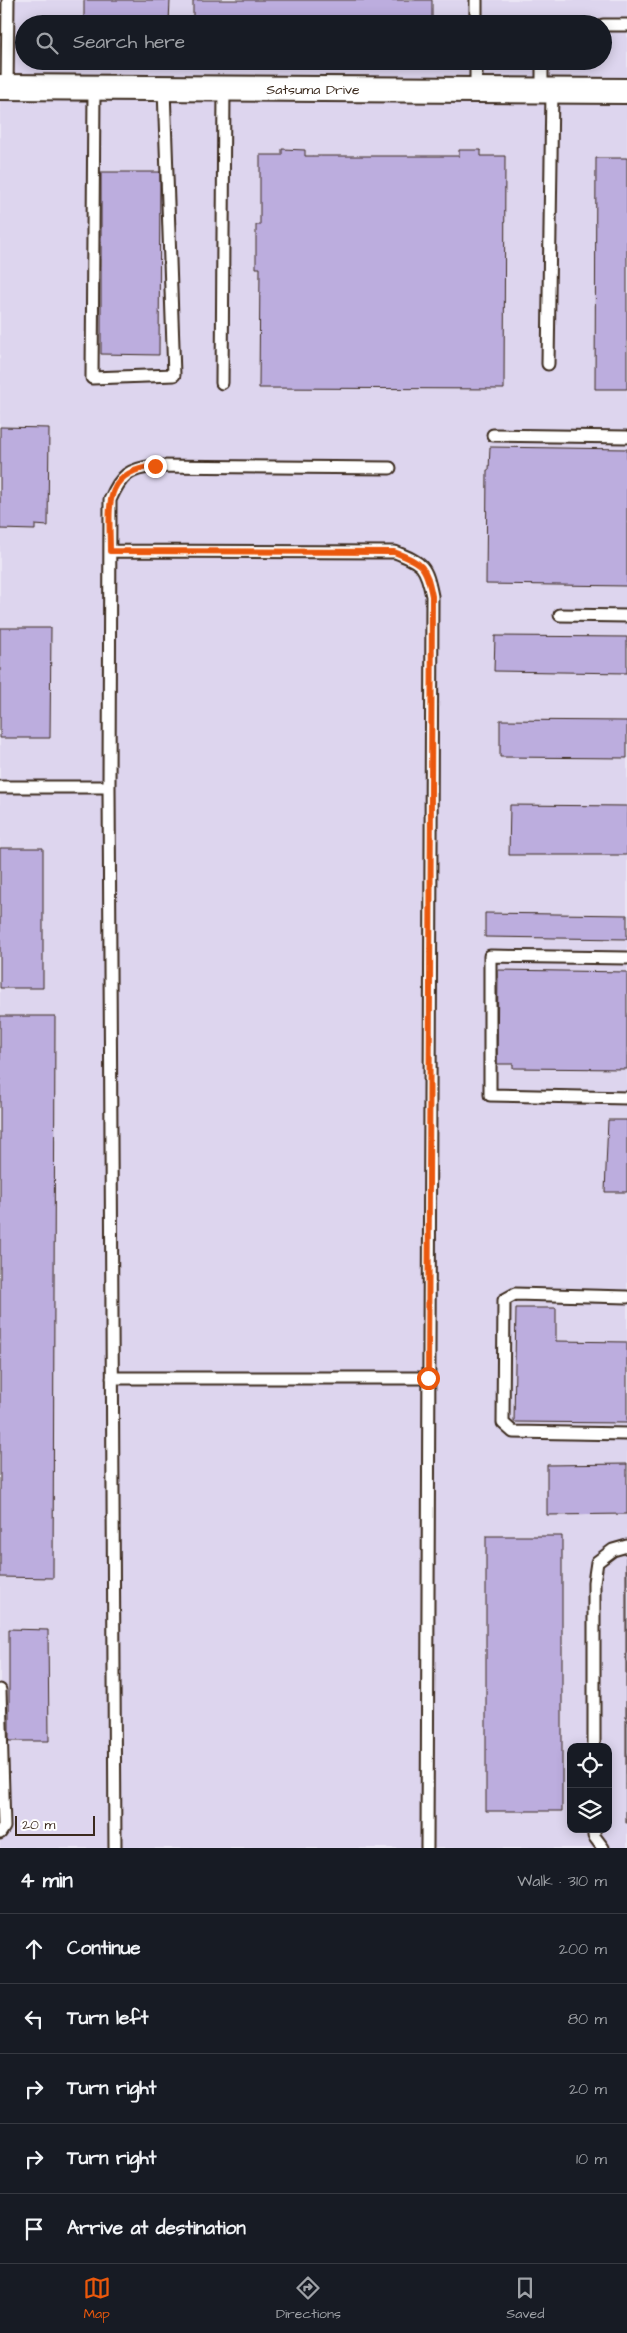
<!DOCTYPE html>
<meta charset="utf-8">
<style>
:root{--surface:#171b24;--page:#242831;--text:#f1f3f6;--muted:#9ea1a6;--line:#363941;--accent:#ea580c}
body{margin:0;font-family:"Architects Daughter",sans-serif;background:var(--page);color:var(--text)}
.controls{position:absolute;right:15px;bottom:15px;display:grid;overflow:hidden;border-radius:10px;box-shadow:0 2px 12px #0003}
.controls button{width:45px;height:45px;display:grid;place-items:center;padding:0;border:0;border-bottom:1px solid var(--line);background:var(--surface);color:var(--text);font:25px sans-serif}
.scale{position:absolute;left:15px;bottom:12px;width:80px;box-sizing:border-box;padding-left:5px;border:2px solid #3b2a1e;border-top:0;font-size:14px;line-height:18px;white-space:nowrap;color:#3b2a1e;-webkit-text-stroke:4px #fff;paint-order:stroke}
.stop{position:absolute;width:15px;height:15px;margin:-11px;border:4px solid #ea580c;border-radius:50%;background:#fff}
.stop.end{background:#ea580c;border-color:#fff;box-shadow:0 1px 5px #0008}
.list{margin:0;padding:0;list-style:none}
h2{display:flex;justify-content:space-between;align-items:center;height:65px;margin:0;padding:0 20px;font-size:21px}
h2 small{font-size:16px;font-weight:400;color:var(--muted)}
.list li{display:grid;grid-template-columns:32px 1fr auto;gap:15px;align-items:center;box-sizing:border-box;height:70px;padding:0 20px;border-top:1px solid var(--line)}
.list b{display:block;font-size:19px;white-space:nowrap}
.list em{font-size:16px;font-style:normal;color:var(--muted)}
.icon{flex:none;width:28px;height:28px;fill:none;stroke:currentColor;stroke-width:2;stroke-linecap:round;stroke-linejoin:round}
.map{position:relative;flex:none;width:627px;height:1848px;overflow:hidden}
.search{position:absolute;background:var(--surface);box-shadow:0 2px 12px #0003;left:15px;right:15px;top:15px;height:55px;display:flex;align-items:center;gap:12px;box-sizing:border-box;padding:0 18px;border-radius:28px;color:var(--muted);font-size:19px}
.sheet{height:415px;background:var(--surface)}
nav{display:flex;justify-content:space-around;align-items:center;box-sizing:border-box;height:70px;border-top:1px solid var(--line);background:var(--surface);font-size:14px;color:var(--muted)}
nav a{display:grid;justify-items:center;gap:2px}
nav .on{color:var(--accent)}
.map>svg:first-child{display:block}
</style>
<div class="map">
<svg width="627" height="1848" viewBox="0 0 627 1848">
<rect width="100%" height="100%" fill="#ebe6f5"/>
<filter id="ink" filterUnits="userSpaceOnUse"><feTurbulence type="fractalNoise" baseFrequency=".02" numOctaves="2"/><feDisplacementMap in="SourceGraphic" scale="10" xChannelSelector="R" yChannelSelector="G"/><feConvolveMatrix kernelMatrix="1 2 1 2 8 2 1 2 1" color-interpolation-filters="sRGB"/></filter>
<g filter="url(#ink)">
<path fill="#ddd5ee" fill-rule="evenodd" d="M 0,0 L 627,0 L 627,1848 L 0,1848 ZM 24,24 L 603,24 L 603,61 L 24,61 ZM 571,1747 L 608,1747 L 608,1829 L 571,1829 Z"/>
<path fill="#bcadde" stroke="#3b2a1e" d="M 84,0 L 170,0 L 169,22 L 84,21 Z
M 193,0 L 432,0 L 432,21 L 373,20 L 373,23 L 193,22 Z
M 282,149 L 305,150 L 305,156 L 459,156 L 459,150 L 481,150 L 481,156 L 505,156 L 504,389 L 259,388 L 260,268 L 256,268 L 256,225 L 260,225 L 260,155 L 282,155 Z
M 596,158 L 627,158 L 627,389 L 595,389 Z
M 101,172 L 160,172 L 159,355 L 101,354 Z
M 0,427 L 49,428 L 48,526 L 35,525 L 35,530 L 0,529 Z
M 490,447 L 627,449 L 627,586 L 486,584 L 487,470 L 489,470 Z
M 0,628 L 51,628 L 50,738 L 0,738 Z
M 495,636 L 627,637 L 627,673 L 494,671 Z
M 500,720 L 627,721 L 627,758 L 500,757 Z
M 510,805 L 627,806 L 627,855 L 509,855 Z
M 0,848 L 43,848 L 43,988 L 0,988 Z
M 485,913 L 627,915 L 627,939 L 485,937 Z
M 498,970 L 627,972 L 627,1069 L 513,1068 L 513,1064 L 497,1064 Z
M 0,1016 L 55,1016 L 53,1578 L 0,1577 Z
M 608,1120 L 627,1120 L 627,1192 L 605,1192 Z
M 516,1308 L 556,1308 L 556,1341 L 627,1342 L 627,1423 L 514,1422 Z
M 627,1464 L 627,1514 L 547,1515 L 547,1465 Z
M 486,1536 L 562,1536 L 562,1811 L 486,1811 Z
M 626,1557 L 627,1557 L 627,1823 L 626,1823 Z
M 9,1629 L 48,1630 L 49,1741 L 9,1741 Z"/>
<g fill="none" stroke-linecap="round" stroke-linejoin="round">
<defs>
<path id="lane" d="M 476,24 L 476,0
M 603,25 L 627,25
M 476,61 L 476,91
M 7,87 L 8,0
M 94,89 L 92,378 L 174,375 L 164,89
M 542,90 L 542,61
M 548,364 L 552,91
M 222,383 L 224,89
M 493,435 L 627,437
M 110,551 L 395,552 C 423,563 426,566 432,596 L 427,1848
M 560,615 L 627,616
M 0,787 L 109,787
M 627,958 L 490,956 L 490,1095 L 627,1098
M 627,1297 L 515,1294 L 504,1300 L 503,1423 L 513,1432 L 627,1434
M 112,1378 L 428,1378
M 0,1690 L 4,1827 L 0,1833
M 594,1747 L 594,1582 L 597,1562 L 613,1550 L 627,1546
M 594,1829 L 594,1836 L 603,1848
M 115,1848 L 109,787 L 110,500 C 121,475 128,469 155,466 L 390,468"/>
<path id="street" d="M 0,87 L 627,91"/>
</defs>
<use href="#lane" stroke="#3b2a1e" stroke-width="15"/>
<use href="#street" stroke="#3b2a1e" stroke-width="28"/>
<use href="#lane" stroke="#fff" stroke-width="11"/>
<use href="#street" stroke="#fff" stroke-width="24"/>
</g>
</g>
<g fill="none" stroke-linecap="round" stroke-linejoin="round" filter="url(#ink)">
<path stroke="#ea580c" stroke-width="6" d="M 155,466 C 101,472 110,508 110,551 L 394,552 C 423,563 426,566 432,596 L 428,1378"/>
</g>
<g text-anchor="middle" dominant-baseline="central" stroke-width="4.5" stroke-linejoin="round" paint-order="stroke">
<g font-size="14" fill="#3b2a1e" stroke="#fff">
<text x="313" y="90">Satsuma Drive</text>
</g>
</g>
</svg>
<div class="controls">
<button><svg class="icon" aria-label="locate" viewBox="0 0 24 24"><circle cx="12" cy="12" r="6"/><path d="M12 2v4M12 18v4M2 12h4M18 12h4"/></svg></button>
<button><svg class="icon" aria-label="layers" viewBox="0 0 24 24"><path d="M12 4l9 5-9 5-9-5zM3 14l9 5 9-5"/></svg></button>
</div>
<div class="scale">20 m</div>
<div class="stop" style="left:428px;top:1378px"></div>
<div class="stop end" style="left:155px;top:466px"></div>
<div class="search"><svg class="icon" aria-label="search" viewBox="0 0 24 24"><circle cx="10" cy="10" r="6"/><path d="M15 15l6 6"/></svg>Search here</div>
</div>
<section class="sheet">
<h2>4 min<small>Walk · 310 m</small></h2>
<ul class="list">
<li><svg class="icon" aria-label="ahead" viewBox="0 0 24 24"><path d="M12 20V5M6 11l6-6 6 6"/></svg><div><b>Continue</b></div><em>200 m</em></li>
<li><svg class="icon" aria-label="left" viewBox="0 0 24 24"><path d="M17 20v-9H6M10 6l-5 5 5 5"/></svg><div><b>Turn left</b></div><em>80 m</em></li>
<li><svg class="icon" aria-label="right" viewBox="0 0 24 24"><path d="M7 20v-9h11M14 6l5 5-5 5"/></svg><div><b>Turn right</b></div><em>20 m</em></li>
<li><svg class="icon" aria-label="right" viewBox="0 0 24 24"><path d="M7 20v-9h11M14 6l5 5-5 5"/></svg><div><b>Turn right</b></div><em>10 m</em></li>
<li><svg class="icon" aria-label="arrive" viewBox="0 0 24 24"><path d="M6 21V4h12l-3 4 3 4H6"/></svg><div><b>Arrive at destination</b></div></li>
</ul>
</section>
<nav>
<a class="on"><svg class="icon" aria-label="map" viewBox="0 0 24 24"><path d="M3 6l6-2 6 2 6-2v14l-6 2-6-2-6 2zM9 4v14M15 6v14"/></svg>Map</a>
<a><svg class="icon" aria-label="directions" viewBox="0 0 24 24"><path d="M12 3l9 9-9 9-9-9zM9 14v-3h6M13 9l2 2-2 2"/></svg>Directions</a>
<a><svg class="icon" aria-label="saved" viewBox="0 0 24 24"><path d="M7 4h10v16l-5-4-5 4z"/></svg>Saved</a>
</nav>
